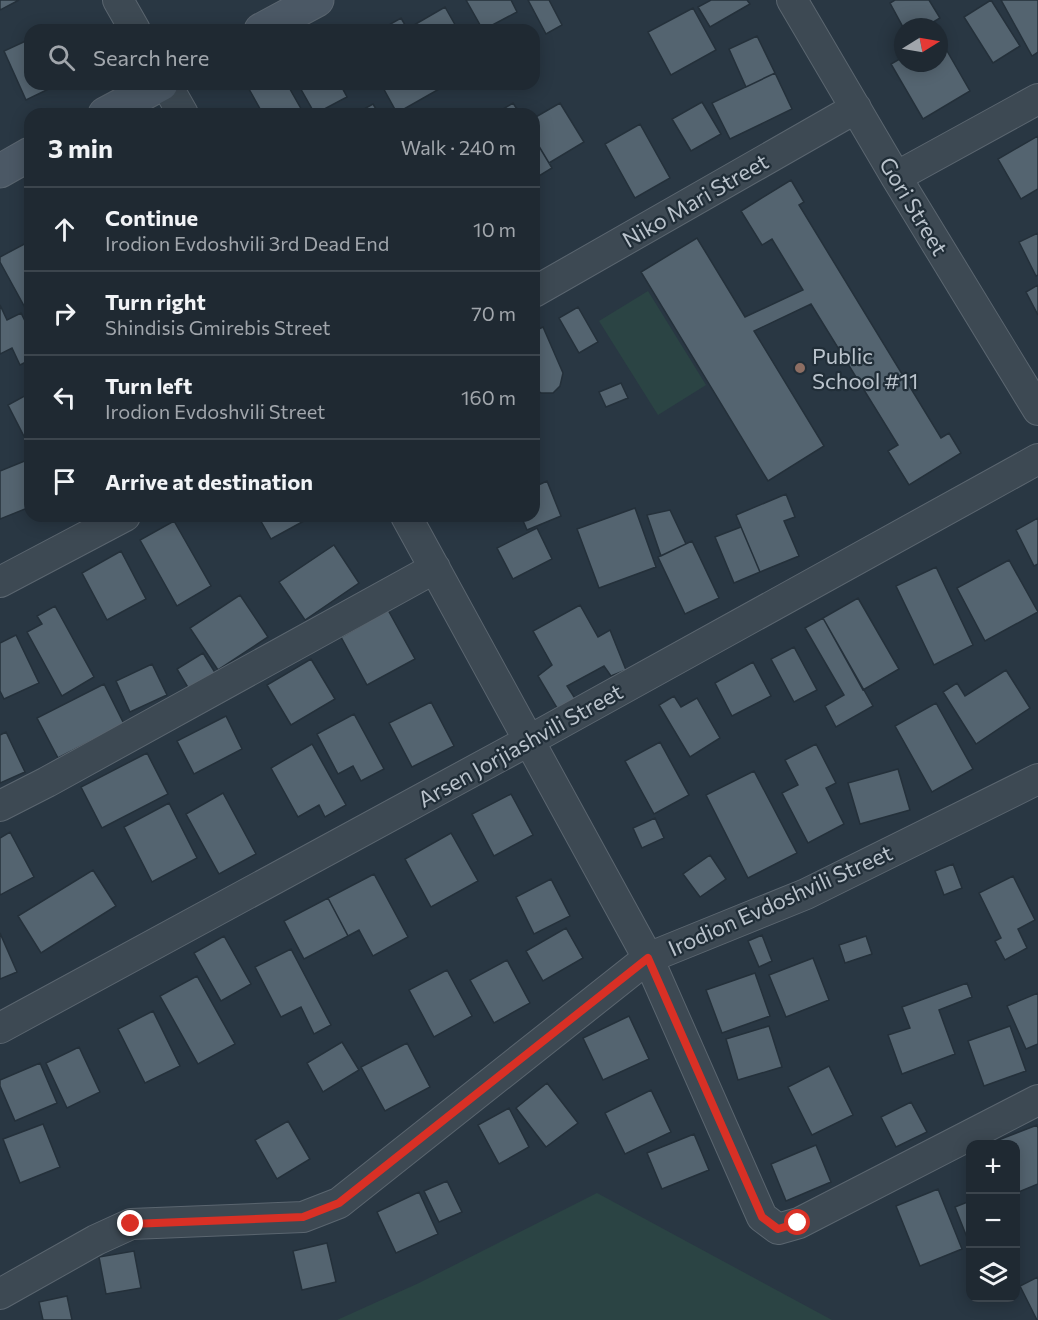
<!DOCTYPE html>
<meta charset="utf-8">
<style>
:root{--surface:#1f2932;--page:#27313a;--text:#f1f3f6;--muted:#a1a6ac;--line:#3c454d}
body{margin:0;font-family:Commissioner,sans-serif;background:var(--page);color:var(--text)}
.controls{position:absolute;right:18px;bottom:18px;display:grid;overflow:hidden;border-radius:12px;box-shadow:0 3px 15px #0003}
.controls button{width:54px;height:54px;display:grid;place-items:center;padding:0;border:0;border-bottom:2px solid var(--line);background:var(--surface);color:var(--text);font:30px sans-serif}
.compass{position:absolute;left:894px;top:18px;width:54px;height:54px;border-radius:50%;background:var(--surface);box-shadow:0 3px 15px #0003;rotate:79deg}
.stop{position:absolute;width:18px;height:18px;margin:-14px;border:4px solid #d93025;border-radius:50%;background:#fff}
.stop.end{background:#d93025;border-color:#fff;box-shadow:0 2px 6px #0008}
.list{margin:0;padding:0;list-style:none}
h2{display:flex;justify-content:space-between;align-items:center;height:78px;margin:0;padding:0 24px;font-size:26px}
h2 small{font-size:20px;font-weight:400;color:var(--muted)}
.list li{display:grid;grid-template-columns:39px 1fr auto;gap:18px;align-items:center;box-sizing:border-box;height:84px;padding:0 24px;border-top:2px solid var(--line)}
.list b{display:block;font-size:22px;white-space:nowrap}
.list p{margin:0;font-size:20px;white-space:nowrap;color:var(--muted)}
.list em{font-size:20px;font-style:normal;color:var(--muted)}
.icon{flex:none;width:33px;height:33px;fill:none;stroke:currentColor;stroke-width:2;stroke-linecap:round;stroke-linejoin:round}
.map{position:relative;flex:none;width:1038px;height:1320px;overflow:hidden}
.search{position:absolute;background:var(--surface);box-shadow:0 3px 15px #0003;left:24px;top:24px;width:516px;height:66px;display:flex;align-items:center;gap:15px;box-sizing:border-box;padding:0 21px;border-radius:18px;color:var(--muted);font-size:22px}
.panel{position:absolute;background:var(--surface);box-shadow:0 3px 15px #0003;left:24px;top:108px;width:516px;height:414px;border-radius:18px}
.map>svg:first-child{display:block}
</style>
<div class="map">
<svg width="1038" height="1320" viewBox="0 0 1038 1320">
<rect width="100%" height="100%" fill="#293743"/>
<path fill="#2b4444" d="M 648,291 L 706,385 L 658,415 L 599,321 Z
M 597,1193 L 832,1320 L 337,1320 L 419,1283 Z"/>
<path fill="#546470" stroke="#24303a" stroke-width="1.5" d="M 0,0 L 19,0 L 0,10 Z
M 466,0 L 511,0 L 517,12 L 483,30 Z
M 528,0 L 549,0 L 562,25 L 546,34 Z
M 711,0 L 747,0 L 750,4 L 710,27 L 698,7 Z
M 895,0 L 929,0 L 940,18 L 925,27 L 903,27 L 890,3 Z
M 991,0 L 1020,46 L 993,63 L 964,17 Z
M 1001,0 L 1038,0 L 1038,52 L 1032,56 Z
M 445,7 L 458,30 L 418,30 L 414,25 Z
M 693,8 L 716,50 L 671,75 L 648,32 Z
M 401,18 L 408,30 L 380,30 Z
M 757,36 L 775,73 L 746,87 L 729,49 Z
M 939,37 L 970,91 L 923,119 L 891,64 L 903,57 L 903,63 L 939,63 Z
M 30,39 L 30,84 L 59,84 L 26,100 L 4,51 Z
M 775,73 L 792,109 L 730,139 L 712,103 Z
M 259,84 L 287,84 L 304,114 L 263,114 L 249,89 Z
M 298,84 L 340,84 L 347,97 L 315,114 Z
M 381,84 L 438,84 L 441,88 L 397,113 Z
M 702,102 L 721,134 L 691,151 L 672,119 Z
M 513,103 L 520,114 L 495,114 Z
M 560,103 L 584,142 L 549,163 L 534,138 L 534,118 Z
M 373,104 L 379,114 L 355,114 Z
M 640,124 L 670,178 L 635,198 L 605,144 Z
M 1038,136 L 1038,189 L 1021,199 L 998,159 Z
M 534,138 L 552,168 L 534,179 Z
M 791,180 L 804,202 L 799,205 L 941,438 L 949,433 L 961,453 L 909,485 L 888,451 L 898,445 L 811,304 L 754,331 L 824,446 L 768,481 L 641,272 L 697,238 L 745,317 L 803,290 L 772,239 L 762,245 L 741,211 Z
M 1038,233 L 1038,275 L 1036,276 L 1019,242 Z
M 30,241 L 30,312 L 28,313 L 0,262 L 0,257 Z
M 1038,285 L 1038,315 L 1026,292 Z
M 0,305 L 7,320 L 21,313 L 30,331 L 30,360 L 20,365 L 12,348 L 0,354 Z
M 578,307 L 598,342 L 579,353 L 559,318 Z
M 543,327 L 563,373 L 560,386 L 553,393 L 541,393 L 534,389 L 534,328 L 535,331 Z
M 621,383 L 628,398 L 606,407 L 599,392 Z
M 30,393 L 30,448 L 8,405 Z
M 27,460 L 30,469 L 30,507 L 0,519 L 0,471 Z
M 547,481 L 561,516 L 527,530 L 521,516 L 534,516 L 534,487 Z
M 786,494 L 795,517 L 784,521 L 799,556 L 760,572 L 736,515 Z
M 635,508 L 656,567 L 599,588 L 577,529 Z
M 670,510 L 686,544 L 661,556 L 647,515 Z
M 258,516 L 313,516 L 271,539 Z
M 1038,518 L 1038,564 L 1034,566 L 1016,530 Z
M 174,521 L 211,586 L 177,606 L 140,540 Z
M 741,527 L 760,572 L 734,583 L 715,537 Z
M 537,528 L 552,559 L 513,579 L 497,548 Z
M 692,541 L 719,598 L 685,614 L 658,557 Z
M 334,545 L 359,583 L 305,620 L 279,582 Z
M 121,551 L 146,599 L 107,620 L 82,573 Z
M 1009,560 L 1038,612 L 985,641 L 957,588 Z
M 936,567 L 973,645 L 934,665 L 896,586 Z
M 240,595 L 268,637 L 218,670 L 190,628 Z
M 858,598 L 899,669 L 863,690 L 823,618 Z
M 580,605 L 598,637 L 610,630 L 626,670 L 611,676 L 604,666 L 567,686 L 576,700 L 557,708 L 538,676 L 552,665 L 533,631 Z
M 55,606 L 94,677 L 62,696 L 27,632 L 42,624 L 37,616 Z
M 388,610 L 415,659 L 367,685 L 341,637 Z
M 823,618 L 873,706 L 836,727 L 825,706 L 844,695 L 805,628 Z
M 16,635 L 39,683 L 4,699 L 0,691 L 0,643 Z
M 794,647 L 817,690 L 794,702 L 771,659 Z
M 203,653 L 219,679 L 193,696 L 177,669 Z
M 311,659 L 335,699 L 291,725 L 267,685 Z
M 753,662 L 771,696 L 732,716 L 715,683 Z
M 152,664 L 167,695 L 130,712 L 116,681 Z
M 1006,670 L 1030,708 L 976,744 L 943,692 L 957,683 L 965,696 Z
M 104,684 L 124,724 L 58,758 L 37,718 Z
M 674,696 L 681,707 L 697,698 L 720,738 L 690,757 L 659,705 Z
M 431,702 L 454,746 L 412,767 L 389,723 Z
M 936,703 L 973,769 L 932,792 L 895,726 Z
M 354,714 L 384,769 L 361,781 L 353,766 L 338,774 L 317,734 Z
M 226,716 L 242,749 L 194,774 L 177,741 Z
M 6,732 L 25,772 L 0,783 L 0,735 Z
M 660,742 L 689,795 L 654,814 L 625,761 Z
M 312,744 L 346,805 L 325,817 L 319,805 L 298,817 L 271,768 Z
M 816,744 L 836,783 L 826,788 L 844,824 L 808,843 L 782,793 L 798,785 L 785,760 Z
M 147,753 L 168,794 L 102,828 L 81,787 Z
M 898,769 L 910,810 L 860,824 L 848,783 Z
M 754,771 L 797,853 L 748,878 L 706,795 Z
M 223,793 L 256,854 L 219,874 L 186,814 Z
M 511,794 L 533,835 L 494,856 L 472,814 Z
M 169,803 L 197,858 L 152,882 L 124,827 Z
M 655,818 L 664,838 L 642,848 L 633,828 Z
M 10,832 L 34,877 L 0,895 L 0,838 Z
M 451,833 L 478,881 L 431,907 L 405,859 Z
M 710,855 L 726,879 L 700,897 L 683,874 Z
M 953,864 L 962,888 L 944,895 L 935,871 Z
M 93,870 L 116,906 L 41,953 L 18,916 Z
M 374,874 L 408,937 L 373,956 L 359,930 L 348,936 L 328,898 Z
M 1013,876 L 1035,920 L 1018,929 L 1027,948 L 1005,960 L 995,941 L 1001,938 L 979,893 Z
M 551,879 L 570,916 L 534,934 L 516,897 Z
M 328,898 L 348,936 L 304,959 L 284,921 Z
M 566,928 L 583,958 L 543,981 L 526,951 Z
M 0,933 L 17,972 L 0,979 Z
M 762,935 L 772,961 L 759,967 L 748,941 Z
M 224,936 L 251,984 L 221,1001 L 194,953 Z
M 866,936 L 872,954 L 845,963 L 839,945 Z
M 291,949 L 331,1025 L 314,1034 L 301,1007 L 281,1017 L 255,967 Z
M 813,958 L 829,1000 L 786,1017 L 769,975 Z
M 507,960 L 530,1003 L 494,1023 L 470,980 Z
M 447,970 L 472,1016 L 434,1037 L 409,990 Z
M 755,973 L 770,1016 L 722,1033 L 706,990 Z
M 197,976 L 235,1044 L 198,1064 L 160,996 Z
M 967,983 L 972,997 L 939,1010 L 955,1054 L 902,1074 L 888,1035 L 910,1028 L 902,1007 Z
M 1038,993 L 1038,1044 L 1026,1049 L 1007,1006 Z
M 153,1011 L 180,1066 L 145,1083 L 118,1029 Z
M 629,1016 L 649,1059 L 603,1080 L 583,1038 Z
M 769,1026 L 782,1067 L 738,1080 L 726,1039 Z
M 1010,1026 L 1026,1071 L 984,1086 L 968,1041 Z
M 342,1042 L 359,1070 L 323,1092 L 307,1063 Z
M 407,1043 L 430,1087 L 385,1111 L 361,1067 Z
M 79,1047 L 100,1092 L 67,1108 L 46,1063 Z
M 40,1063 L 57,1103 L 15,1121 L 0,1086 L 0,1080 Z
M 829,1066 L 853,1115 L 812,1135 L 788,1087 Z
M 547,1083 L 578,1123 L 546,1147 L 516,1108 Z
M 651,1090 L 671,1132 L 625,1154 L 605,1113 Z
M 911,1102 L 927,1132 L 896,1147 L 881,1117 Z
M 509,1108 L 529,1147 L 499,1164 L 478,1125 Z
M 288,1121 L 310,1159 L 277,1179 L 255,1140 Z
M 43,1124 L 60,1167 L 20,1183 L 3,1139 Z
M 1037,1125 L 1038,1128 L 1038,1184 L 1016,1193 L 1016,1144 L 988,1144 Z
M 694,1134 L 709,1170 L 662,1189 L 647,1153 Z
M 816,1145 L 831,1182 L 786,1201 L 771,1164 Z
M 447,1181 L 462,1212 L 439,1222 L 424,1191 Z
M 938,1189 L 962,1249 L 920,1266 L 896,1206 Z
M 419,1192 L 438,1234 L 396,1253 L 377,1212 Z
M 970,1201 L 970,1245 L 955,1207 Z
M 327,1243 L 336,1282 L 302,1290 L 293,1251 Z
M 134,1251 L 141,1288 L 106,1294 L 99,1257 Z
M 1038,1277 L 1038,1320 L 1037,1320 L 1020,1286 Z
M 67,1296 L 72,1320 L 43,1320 L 39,1302 Z"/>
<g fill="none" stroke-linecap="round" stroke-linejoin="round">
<defs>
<path id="street" d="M 118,0 L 135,30
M 792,0 L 896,177 L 1038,410
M 166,84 L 183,114
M 896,177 L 1038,99
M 534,292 L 856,108
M 406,516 L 648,958 L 762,1217 L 778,1229 L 799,1223 L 1038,1100
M 0,582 L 125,516
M 0,806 L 47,782 L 435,568
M 0,1028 L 530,740 L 1038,459
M 0,1294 L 96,1240 L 131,1224 L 303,1217 L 339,1203 L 648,958 L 806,894 L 1038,779"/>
<path id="secondary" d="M 261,30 L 317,0
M 105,114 L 161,84
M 0,171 L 30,154"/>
</defs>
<use href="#street" stroke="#5b6670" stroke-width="32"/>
<use href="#secondary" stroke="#5b6670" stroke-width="35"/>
<use href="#street" stroke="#3d4953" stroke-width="30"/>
<use href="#secondary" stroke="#4b5865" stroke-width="33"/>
</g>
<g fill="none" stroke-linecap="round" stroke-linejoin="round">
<path stroke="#d93025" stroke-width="8" d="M 131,1224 L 303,1217 L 339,1203 L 648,958 L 762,1217 L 778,1229 L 798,1223"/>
</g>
<circle fill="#8d6e63" stroke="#212e38" stroke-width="2" cx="800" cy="368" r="6"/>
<g text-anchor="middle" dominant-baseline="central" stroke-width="4.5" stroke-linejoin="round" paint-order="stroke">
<g font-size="22" fill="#bac3cc" stroke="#212e38">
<text transform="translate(695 200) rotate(-30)">Niko Mari Street</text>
<text transform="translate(914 206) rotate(59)">Gori Street</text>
<text transform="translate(520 745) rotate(-29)">Arsen Jorjiashvili Street</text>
<text transform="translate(780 900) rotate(-24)">Irodion Evdoshvili Street</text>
</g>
<g font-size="22" fill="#bac3cc" stroke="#212e38" text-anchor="start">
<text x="812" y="355">Public<tspan x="812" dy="25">School #11</tspan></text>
</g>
</g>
</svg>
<div class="controls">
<button>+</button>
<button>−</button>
<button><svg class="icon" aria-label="layers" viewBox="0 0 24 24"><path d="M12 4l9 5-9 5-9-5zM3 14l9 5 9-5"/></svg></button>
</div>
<svg class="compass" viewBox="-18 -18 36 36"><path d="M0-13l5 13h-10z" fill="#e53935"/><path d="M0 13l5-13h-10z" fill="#a1a6ac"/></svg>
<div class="stop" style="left:798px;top:1223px"></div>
<div class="stop end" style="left:131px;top:1224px"></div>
<div class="search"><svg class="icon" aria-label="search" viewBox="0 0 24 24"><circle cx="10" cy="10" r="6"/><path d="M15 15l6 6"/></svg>Search here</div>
<section class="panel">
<h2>3 min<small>Walk · 240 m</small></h2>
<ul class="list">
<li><svg class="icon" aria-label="ahead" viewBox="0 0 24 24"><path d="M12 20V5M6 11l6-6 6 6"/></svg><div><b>Continue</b><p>Irodion Evdoshvili 3rd Dead End</p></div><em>10 m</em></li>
<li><svg class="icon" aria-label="right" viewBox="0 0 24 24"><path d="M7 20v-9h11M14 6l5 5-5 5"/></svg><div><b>Turn right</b><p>Shindisis Gmirebis Street</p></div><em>70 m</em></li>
<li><svg class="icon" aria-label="left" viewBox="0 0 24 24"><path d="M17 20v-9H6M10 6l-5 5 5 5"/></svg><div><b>Turn left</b><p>Irodion Evdoshvili Street</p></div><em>160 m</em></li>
<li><svg class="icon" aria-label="arrive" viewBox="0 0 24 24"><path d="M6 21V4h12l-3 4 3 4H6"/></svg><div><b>Arrive at destination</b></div></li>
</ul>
</section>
</div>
